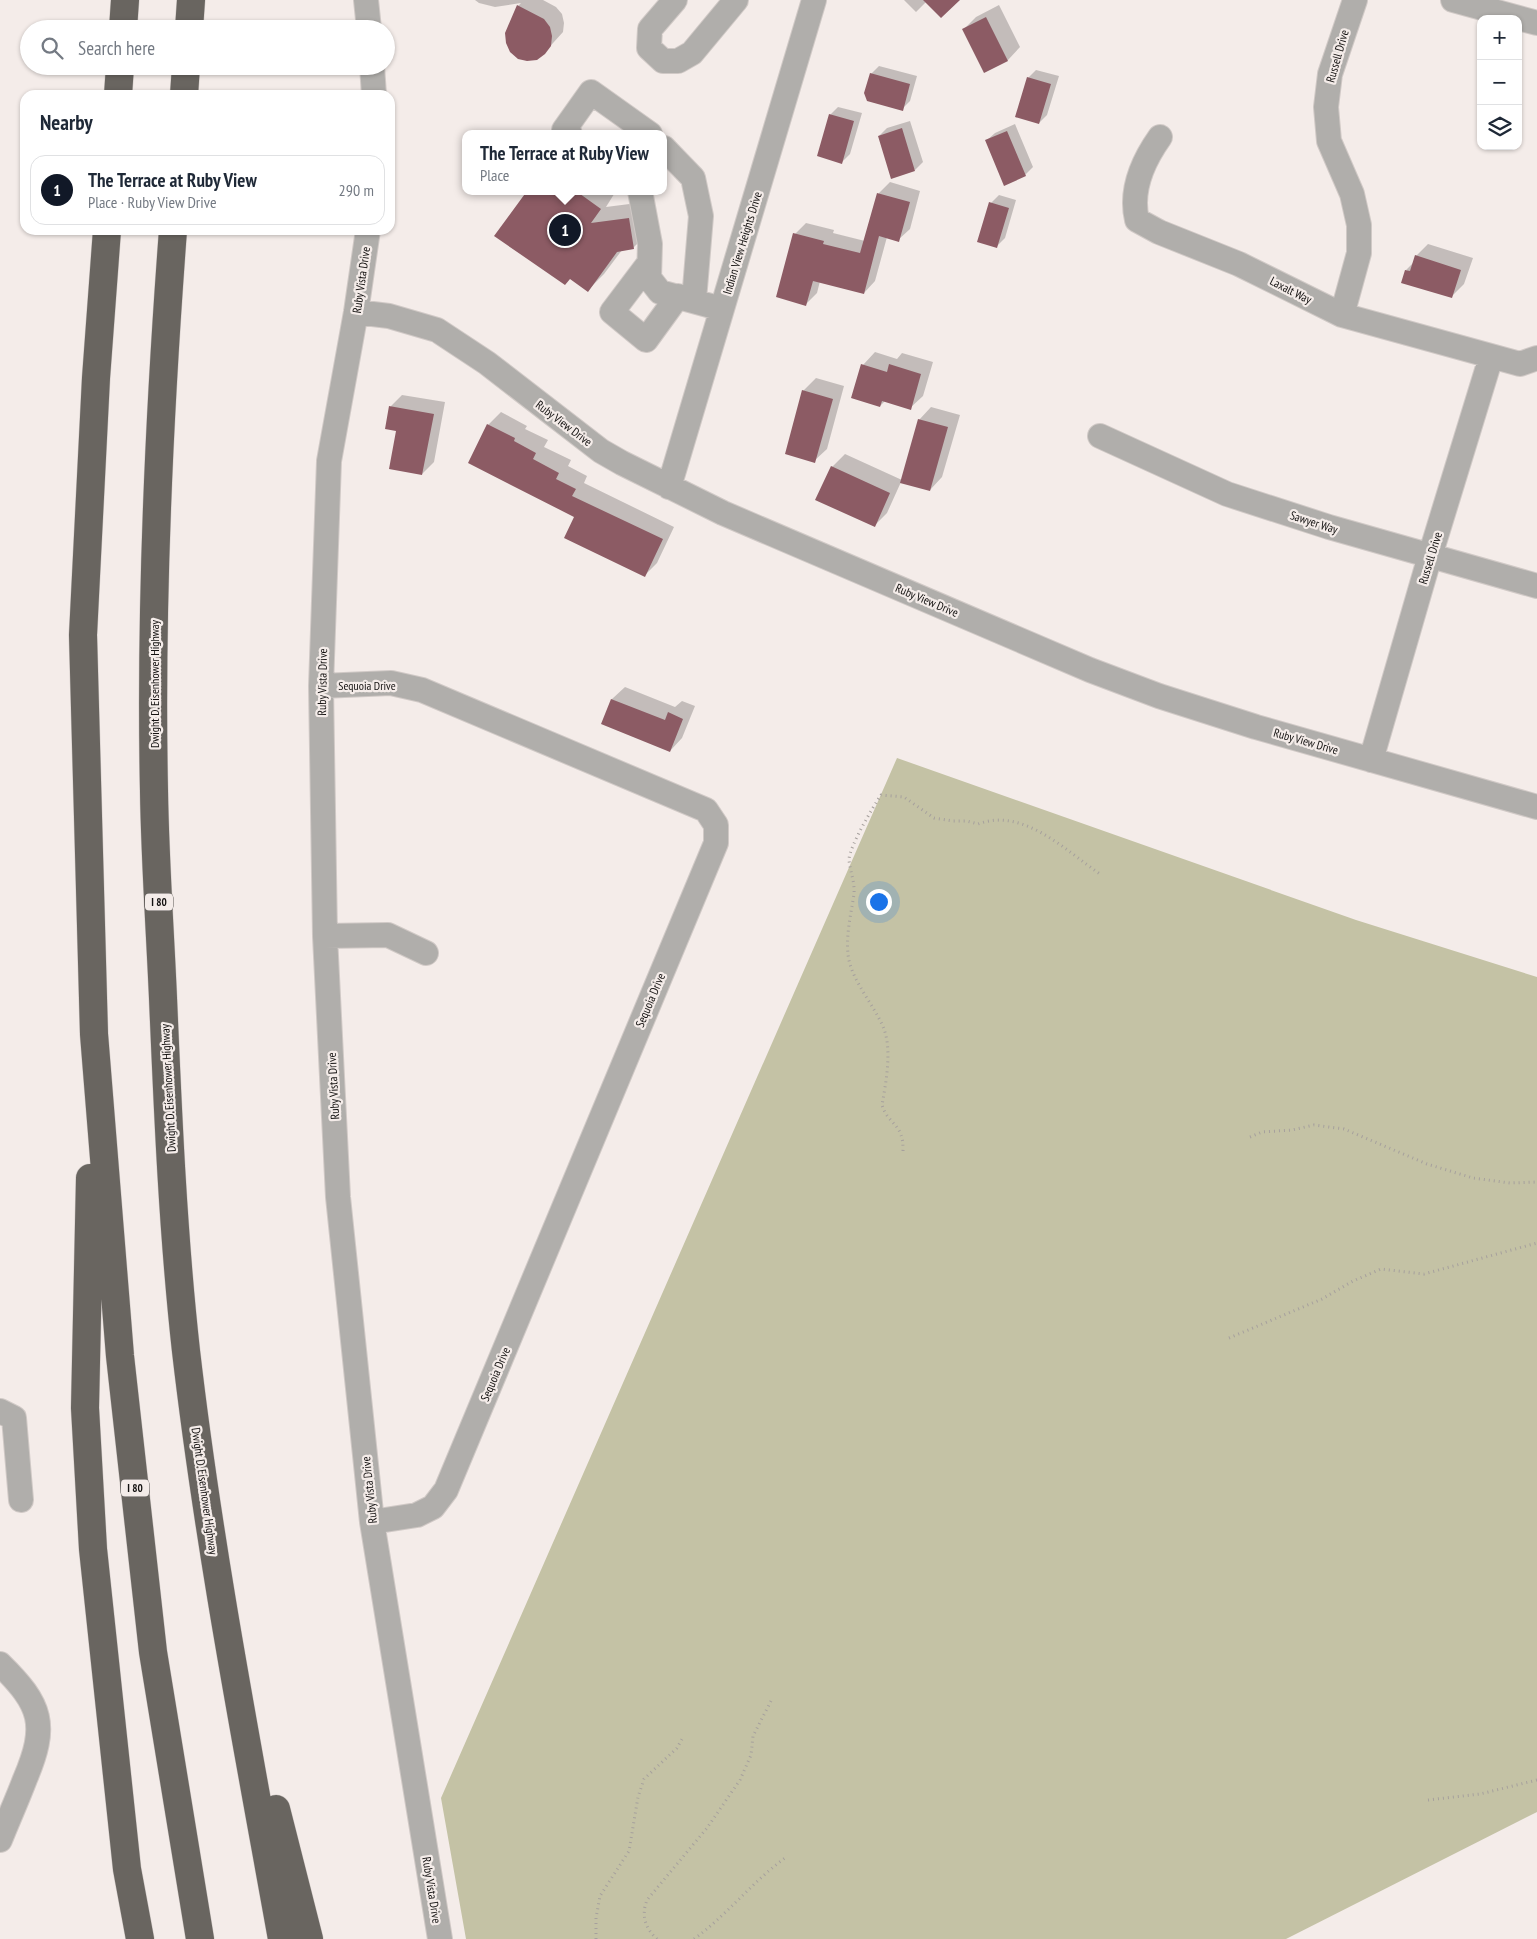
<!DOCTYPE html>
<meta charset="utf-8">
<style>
:root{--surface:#fff;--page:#f6f6f7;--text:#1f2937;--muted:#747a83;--line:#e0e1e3;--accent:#111827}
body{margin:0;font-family:"PT Sans Narrow",sans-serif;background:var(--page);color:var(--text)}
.controls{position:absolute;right:15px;top:15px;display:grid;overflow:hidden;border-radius:10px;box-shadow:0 1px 4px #0004}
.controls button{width:45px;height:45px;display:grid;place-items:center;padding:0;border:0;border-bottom:1px solid var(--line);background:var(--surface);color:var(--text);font:25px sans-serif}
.you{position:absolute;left:878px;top:901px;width:18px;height:18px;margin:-12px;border:4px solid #fff;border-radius:50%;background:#1a73e8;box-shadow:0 0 0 8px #1a73e833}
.badge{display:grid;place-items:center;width:32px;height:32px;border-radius:50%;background:var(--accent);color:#fff;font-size:16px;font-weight:700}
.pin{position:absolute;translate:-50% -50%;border:2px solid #fff;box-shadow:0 1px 5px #0006}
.popup{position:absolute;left:462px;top:130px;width:205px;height:65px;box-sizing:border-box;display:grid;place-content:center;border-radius:10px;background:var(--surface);filter:drop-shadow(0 1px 4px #0005);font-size:16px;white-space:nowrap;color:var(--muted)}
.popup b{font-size:19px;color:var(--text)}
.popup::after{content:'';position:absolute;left:50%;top:100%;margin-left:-10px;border:10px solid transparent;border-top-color:var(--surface)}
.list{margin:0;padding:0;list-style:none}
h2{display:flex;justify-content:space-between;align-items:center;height:65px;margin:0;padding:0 20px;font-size:21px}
h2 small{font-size:16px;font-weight:400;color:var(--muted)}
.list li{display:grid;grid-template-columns:32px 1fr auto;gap:15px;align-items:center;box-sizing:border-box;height:70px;margin:0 10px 10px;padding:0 10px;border:1px solid var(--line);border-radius:15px}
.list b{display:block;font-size:19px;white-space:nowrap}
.list p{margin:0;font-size:16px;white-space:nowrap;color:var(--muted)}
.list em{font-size:16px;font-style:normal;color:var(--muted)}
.icon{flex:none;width:28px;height:28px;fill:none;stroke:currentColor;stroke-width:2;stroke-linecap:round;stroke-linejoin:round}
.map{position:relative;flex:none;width:1537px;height:1939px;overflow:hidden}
.search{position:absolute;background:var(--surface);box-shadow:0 1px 4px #0004;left:20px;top:20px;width:375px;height:55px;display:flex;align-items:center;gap:12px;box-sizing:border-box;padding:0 18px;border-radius:28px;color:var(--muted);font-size:19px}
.panel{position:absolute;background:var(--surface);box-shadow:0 1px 4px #0004;left:20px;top:90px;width:375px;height:145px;border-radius:15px}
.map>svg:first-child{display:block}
</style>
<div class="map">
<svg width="1537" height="1939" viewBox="0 0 1537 1939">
<rect width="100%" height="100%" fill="#f4ece9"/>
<path fill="#c4c2a5" d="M 897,758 L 1356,920 L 1537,977 L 1537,1812 L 1286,1939 L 466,1939 L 441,1798 Z"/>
<path fill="#0003" d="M 475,0 L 543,0 L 556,7 L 562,14 L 564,23 L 563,32 L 544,53 L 518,6 L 521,3 L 495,7 L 479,3 Z
M 904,0 L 958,0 L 927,1 L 916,12 Z
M 999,5 L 1020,47 L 1008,60 L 985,72 L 964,29 L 976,17 Z
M 879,66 L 917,76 L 910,101 L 902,109 L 871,74 Z
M 1036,70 L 1059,76 L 1047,115 L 1039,123 L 1028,78 Z
M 838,107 L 862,113 L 850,154 L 842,162 L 830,115 Z
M 910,121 L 923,162 L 915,170 L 879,136 L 887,128 Z
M 1015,124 L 1033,167 L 1025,175 L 986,141 L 995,133 Z
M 890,182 L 920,191 L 910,229 L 898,240 L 887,237 L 875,281 L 864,293 L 820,281 L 817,293 L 806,304 L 795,234 L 806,223 L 834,230 L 833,233 L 865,241 L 879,193 Z
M 525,191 L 616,191 L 606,207 L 645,202 L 650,231 L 633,248 L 622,250 L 604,274 L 587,291 Z
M 999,195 L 1016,200 L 1005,238 L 997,246 L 991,203 Z
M 1428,244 L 1473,258 L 1464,284 L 1452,296 L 1406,270 L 1413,263 L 1416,256 Z
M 875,352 L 897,359 L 902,353 L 933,362 L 923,396 L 910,408 L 885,401 L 880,406 L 863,365 Z
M 816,378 L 844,386 L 827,449 L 814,461 L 803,391 Z
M 402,395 L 445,402 L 434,462 L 422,474 L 397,430 L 391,406 Z
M 931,407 L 960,415 L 942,477 L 930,490 L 901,482 L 887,513 L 874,526 L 817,499 L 832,467 L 845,454 L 902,480 L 919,420 Z
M 501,412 L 527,426 L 525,429 L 548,440 L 544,447 L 571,460 L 568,466 L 587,476 L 584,483 L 674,527 L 657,563 L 645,575 L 576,516 L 488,425 Z
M 625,687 L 675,707 L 682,701 L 695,706 L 682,738 L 670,751 L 603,724 L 612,699 Z"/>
<path fill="#8c5b64" d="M 923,0 L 960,0 L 941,18 Z
M 517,5 L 544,19 L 550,27 L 552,36 L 551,46 L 545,54 L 537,60 L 527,61 L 518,59 L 510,52 L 506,43 L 505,33 Z
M 986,17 L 1008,61 L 984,73 L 962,29 Z
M 870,73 L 910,84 L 903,111 L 867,101 L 864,93 Z
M 1027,77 L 1051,84 L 1039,124 L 1015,117 Z
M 829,114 L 854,121 L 842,164 L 817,156 Z
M 902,128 L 915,171 L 891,179 L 878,136 Z
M 1007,131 L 1026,176 L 1004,186 L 985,140 Z
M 527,191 L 576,191 L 601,209 L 591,223 L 629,218 L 634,249 L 617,252 L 588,292 L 570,279 L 565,285 L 494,236 Z
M 877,193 L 910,202 L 899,242 L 879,236 L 864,294 L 813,281 L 806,306 L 776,297 L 793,233 L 824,241 L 823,244 L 860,253 Z
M 989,202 L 1009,208 L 997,248 L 977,242 Z
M 1415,255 L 1461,270 L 1452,298 L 1401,283 L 1405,270 L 1410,271 Z
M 861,364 L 887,372 L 889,364 L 921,374 L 911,410 L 882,401 L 880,407 L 851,398 Z
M 802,390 L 833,399 L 815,463 L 785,454 Z
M 389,406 L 434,414 L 422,475 L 389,469 L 396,431 L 385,429 Z
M 918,419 L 948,427 L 930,491 L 900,483 Z
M 487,424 L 515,438 L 514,441 L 536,453 L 533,459 L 559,473 L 556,479 L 576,489 L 572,496 L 663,539 L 645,577 L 564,538 L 574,517 L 468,463 Z
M 831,466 L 890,493 L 875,527 L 815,500 Z
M 611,699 L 665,720 L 668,712 L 683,719 L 670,752 L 601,724 Z"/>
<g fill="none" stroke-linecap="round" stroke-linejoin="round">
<defs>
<path id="minor" d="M 366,0 L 369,29
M 675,0 L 650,29 L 649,48 L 663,61 L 678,61 L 692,53 L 736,0
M 1453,0 L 1537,23
M 372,66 L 374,95
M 570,134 L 564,130 L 591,92 L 650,134
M 1160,137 C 1143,161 1130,191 1137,220 L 1159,232 L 1239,264 L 1342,315 L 1520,364 L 1537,358
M 664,148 L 693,178 L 701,216 L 694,300
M 640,191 L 650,244 L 649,278 L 660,292 L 722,309
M 368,230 L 356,312 L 329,461 L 321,686 L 325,936 L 338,1197 L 372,1522 L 440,1939
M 649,263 L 612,312 L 646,340 L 678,296
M 356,312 L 389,316 L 437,330 L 487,363 L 601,451 L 622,463 L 723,513 L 1090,670 L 1159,696 L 1256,727 L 1537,807
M 1342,315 L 1359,253 L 1359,225 L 1352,194 L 1329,141 L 1326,107 L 1330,74 L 1355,0
M 1100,436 L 1227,494 L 1329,527 L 1537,586
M 669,487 L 814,0
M 321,686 L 391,683 L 422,690 L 706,810 L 716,825 L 716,843 L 446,1490 L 433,1507 L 417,1515 L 372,1522
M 1371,760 L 1430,556 L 1491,357
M 325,936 L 388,935 L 426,953
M 0,1411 L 14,1418 L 21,1500
M 0,1664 C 42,1705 48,1725 25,1779 C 17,1800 8,1820 0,1840"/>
<path id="highway" d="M 123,29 L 125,0
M 189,29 L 191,0
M 118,95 L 120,66
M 184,95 L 186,66
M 107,230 L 96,378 L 83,635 L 94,1034 L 120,1356 L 153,1652 L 200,1939
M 173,230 C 159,416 150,604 154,791 C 155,860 160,929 163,998 C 168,1116 173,1234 186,1351 C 209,1549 247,1744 282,1939
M 90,1178 L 85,1408 L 93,1549 L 127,1869 L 140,1939
M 276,1809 L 309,1939"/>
</defs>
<use href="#minor" stroke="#d0c9c6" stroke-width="26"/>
<use href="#highway" stroke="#d0c9c6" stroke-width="29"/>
<path stroke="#a6a09d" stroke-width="3" stroke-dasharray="1 4" stroke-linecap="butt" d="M 1250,1137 L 1262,1132 L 1292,1130 L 1314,1125 L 1344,1129 L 1427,1164 L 1473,1178 L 1510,1183 L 1537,1182
M 903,1151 C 904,1123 888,1125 882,1105 C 886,1082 892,1051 884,1029 C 875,1006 850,979 848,954 C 846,934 851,914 854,894 C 855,882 850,871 849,860 C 849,847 873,807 881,795 L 904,797 L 934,818 L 953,821 L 967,821 L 978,824 C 1023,807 1065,850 1100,874
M 1229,1338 L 1322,1299 L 1353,1281 L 1381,1269 L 1424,1274 L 1537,1243
M 1428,1800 L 1480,1794 L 1537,1780
M 596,1939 L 596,1918 L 600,1896 L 629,1851 L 638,1797 L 644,1779 L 677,1748 L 682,1739
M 657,1939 C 645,1928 641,1915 647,1900 L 707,1828 L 740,1780 L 751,1755 L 753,1736 L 771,1701
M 694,1939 C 727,1915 752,1882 785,1858"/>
<use href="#minor" stroke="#b0aeab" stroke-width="24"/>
<use href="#highway" stroke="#696560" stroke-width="28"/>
</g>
<g text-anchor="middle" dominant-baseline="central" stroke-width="4.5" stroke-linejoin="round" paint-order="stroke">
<g fill="#f4ece9" stroke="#565351" stroke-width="1">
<rect x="145" y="893.5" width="28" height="17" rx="4"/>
<rect x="121" y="1479.5" width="28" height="17" rx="4"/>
</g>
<g font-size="11" font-weight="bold" fill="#131110">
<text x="159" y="902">I 80</text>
<text x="135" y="1488">I 80</text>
</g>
<g font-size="12" fill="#131110" stroke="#f4ece9">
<text transform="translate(1337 56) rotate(-74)">Russell Drive</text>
<text transform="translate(742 243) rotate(-73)">Indian View Heights Drive</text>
<text transform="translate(361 280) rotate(-82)">Ruby Vista Drive</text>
<text transform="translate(1291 290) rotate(27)">Laxalt Way</text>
<text transform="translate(564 423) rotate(37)">Ruby View Drive</text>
<text transform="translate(1314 522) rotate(18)">Sawyer Way</text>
<text transform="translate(1430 558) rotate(-73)">Russell Drive</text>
<text transform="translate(927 600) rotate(23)">Ruby View Drive</text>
<text transform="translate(322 682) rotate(-89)">Ruby Vista Drive</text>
<text transform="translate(154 684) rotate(-90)">Dwight D. Eisenhower Highway</text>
<text x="367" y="685">Sequoia Drive</text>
<text transform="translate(1306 741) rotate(16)">Ruby View Drive</text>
<text transform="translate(650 1000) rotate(-67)">Sequoia Drive</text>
<text transform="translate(333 1086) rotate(-93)">Ruby Vista Drive</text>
<text transform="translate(168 1088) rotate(-93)">Dwight D. Eisenhower Highway</text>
<text transform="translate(495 1374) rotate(-67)">Sequoia Drive</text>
<text transform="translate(369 1490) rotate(-96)">Ruby Vista Drive</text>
<text transform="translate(205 1491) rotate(82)">Dwight D. Eisenhower Highway</text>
<text transform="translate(432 1890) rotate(81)">Ruby Vista Drive</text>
</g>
</g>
</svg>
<div class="controls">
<button>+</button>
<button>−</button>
<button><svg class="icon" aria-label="layers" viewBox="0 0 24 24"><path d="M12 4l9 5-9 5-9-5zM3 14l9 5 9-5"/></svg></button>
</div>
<div class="you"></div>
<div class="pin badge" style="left:565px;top:230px">1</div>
<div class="popup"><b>The Terrace at Ruby View</b>Place</div>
<div class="search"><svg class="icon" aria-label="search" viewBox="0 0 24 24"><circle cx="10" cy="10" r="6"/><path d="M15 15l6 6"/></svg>Search here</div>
<section class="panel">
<h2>Nearby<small></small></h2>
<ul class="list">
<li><span class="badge">1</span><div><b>The Terrace at Ruby View</b><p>Place · Ruby View Drive</p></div><em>290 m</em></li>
</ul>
</section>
</div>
